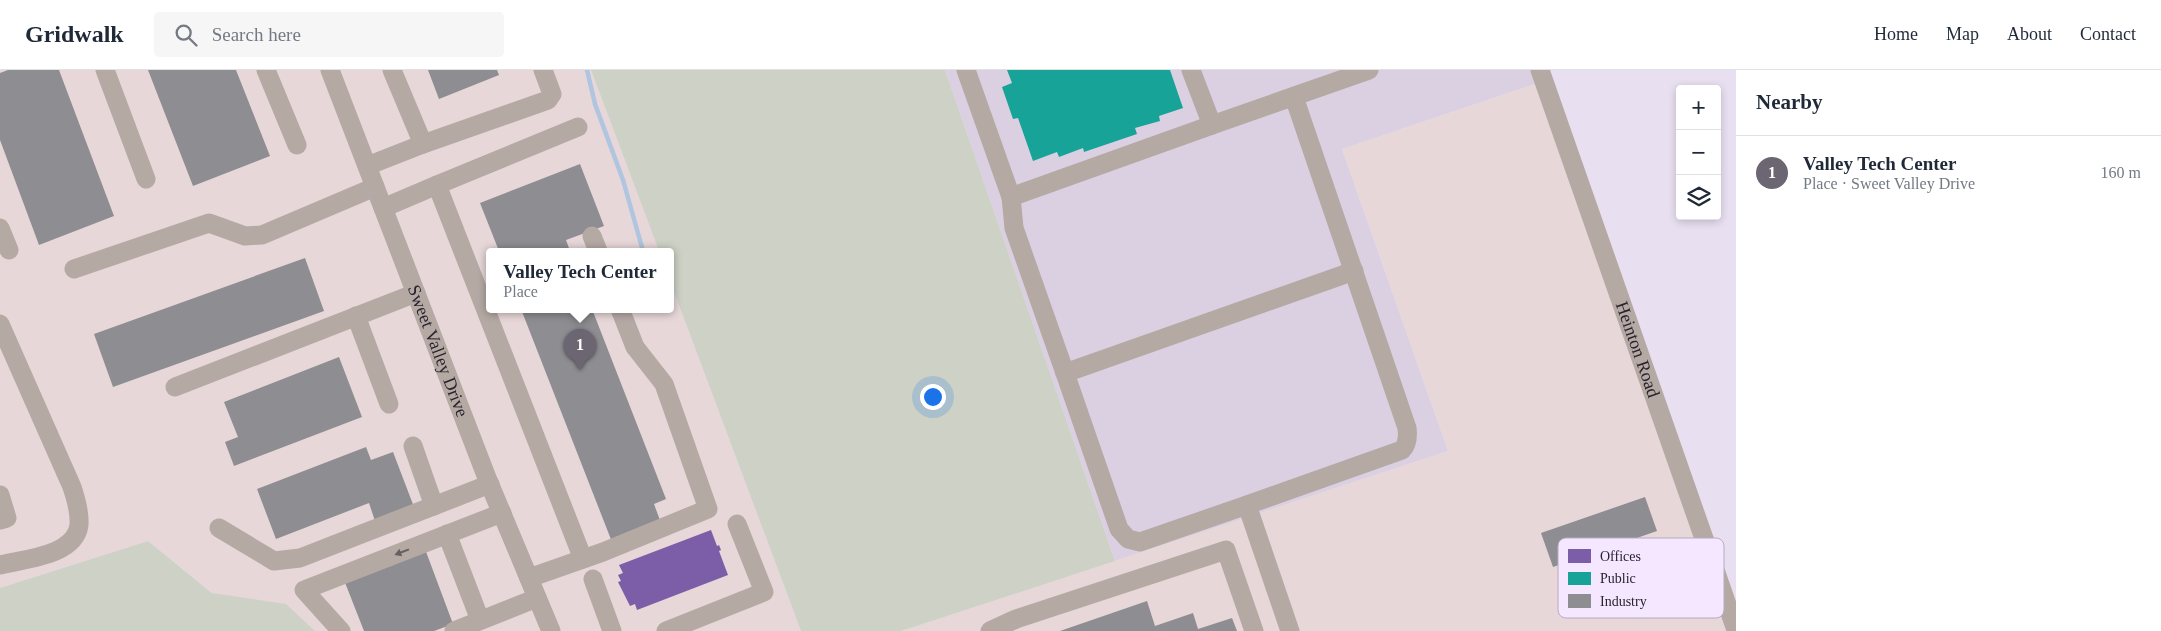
<!DOCTYPE html>
<meta charset="utf-8">
<style>
:root{--surface:#fff;--page:#f6f6f7;--text:#1f2937;--muted:#747a83;--line:#e0e1e3;--accent:#6c6572}
body{margin:0;font-family:Georgia,serif;background:var(--page);color:var(--text)}
.controls{position:absolute;right:15px;top:15px;display:grid;overflow:hidden;border-radius:5px;box-shadow:0 2px 8px #0003}
.controls button{width:45px;height:45px;display:grid;place-items:center;padding:0;border:0;border-bottom:1px solid var(--line);background:var(--surface);color:var(--text);font:25px sans-serif}
.you{position:absolute;left:932px;top:326px;width:18px;height:18px;margin:-12px;border:4px solid #fff;border-radius:50%;background:#1a73e8;box-shadow:0 0 0 8px #1a73e833}
.badge{display:grid;place-items:center;width:32px;height:32px;border-radius:50%;background:var(--accent);color:#fff;font-size:16px;font-weight:700}
.pin{position:absolute;translate:-50% -41px;filter:drop-shadow(0 1px 2px #0008)}
.pin::after{content:'';position:absolute;top:26px;width:18px;height:15px;background:inherit;clip-path:polygon(0 0,100% 0,50% 100%)}
.popup{position:absolute;left:486px;top:178px;width:188px;height:65px;box-sizing:border-box;display:grid;place-content:center;border-radius:5px;background:var(--surface);filter:drop-shadow(0 1px 4px #0005);font-size:16px;white-space:nowrap;color:var(--muted)}
.popup b{font-size:19px;color:var(--text)}
.popup::after{content:'';position:absolute;left:50%;top:100%;margin-left:-10px;border:10px solid transparent;border-top-color:var(--surface)}
.list{margin:0;padding:0;list-style:none}
h2{display:flex;justify-content:space-between;align-items:center;height:65px;margin:0;padding:0 20px;font-size:21px}
h2 small{font-size:16px;font-weight:400;color:var(--muted)}
.list li{display:grid;grid-template-columns:32px 1fr auto;gap:15px;align-items:center;box-sizing:border-box;height:75px;padding:0 20px;border-top:1px solid var(--line)}
.list b{display:block;font-size:19px;white-space:nowrap}
.list p{margin:0;font-size:16px;white-space:nowrap;color:var(--muted)}
.list em{font-size:16px;font-style:normal;color:var(--muted)}
.icon{flex:none;width:28px;height:28px;fill:none;stroke:currentColor;stroke-width:2;stroke-linecap:round;stroke-linejoin:round}
.map{position:relative;flex:none;width:1736px;height:561px;overflow:hidden}
header{display:flex;align-items:center;gap:30px;box-sizing:border-box;height:70px;padding:0 25px;background:var(--surface);border-bottom:1px solid var(--line)}
header strong{font-size:24px}
nav{display:flex;gap:28px;margin-inline-start:auto;font-size:18px}
.search{width:350px;height:45px;background:var(--page);display:flex;align-items:center;gap:12px;box-sizing:border-box;padding:0 18px;border-radius:5px;color:var(--muted);font-size:19px}
main{display:flex}
aside{flex:1;background:var(--surface)}
.map>svg:first-child{display:block}
</style>
<header>
<strong>Gridwalk</strong>
<div class="search"><svg class="icon" aria-label="search" viewBox="0 0 24 24"><circle cx="10" cy="10" r="6"/><path d="M15 15l6 6"/></svg>Search here</div>
<nav><a>Home</a><a>Map</a><a>About</a><a>Contact</a></nav>
</header>
<main>
<div class="map">
<svg width="1736" height="561" viewBox="0 0 1736 561">
<rect width="100%" height="100%" fill="#e8dff0"/>
<path fill="#dbd0e2" d="M 945,0 L 1540,0 L 1544,11 L 1342,79 L 1448,381 L 1115,491 Z"/>
<path fill="#e7d7d8" d="M 0,0 L 591,0 L 659,181 L 490,181 L 490,239 L 670,239 L 670,211 L 801,561 L 260,561 L 148,471 L 0,518 Z
M 1544,11 L 1736,561 L 901,561 L 1448,381 L 1342,79 Z"/>
<path fill="#ced2c6" d="M 591,0 L 945,0 L 1115,491 L 901,561 L 801,561 L 670,211 L 670,181 L 659,181 Z
M 148,471 L 212,523 L 286,534 L 315,561 L 0,561 L 0,518 Z"/>
<path fill="#7b5ea7" d="M 711,460 L 717,476 L 719,475 L 721,480 L 719,481 L 728,505 L 637,540 L 635,534 L 630,536 L 618,512 L 621,511 L 618,505 L 623,503 L 619,495 Z"/>
<path fill="#17a398" d="M 1007,0 L 1170,0 L 1183,38 L 1159,46 L 1160,51 L 1135,58 L 1137,64 L 1084,82 L 1083,78 L 1059,87 L 1057,82 L 1033,91 L 1018,48 L 1013,49 L 1002,17 L 1012,13 Z"/>
<path fill="#8d8d92" d="M 8,0 L 59,0 L 114,146 L 39,175 L 0,70 L 0,3 Z
M 148,0 L 236,0 L 270,86 L 193,116 Z
M 428,0 L 497,0 L 499,5 L 439,29 Z
M 580,94 L 604,156 L 566,170 L 570,181 L 499,181 L 480,133 Z
M 305,188 L 324,241 L 113,317 L 94,264 Z
M 521,239 L 592,239 L 666,429 L 654,434 L 661,453 L 612,472 Z
M 339,287 L 362,347 L 234,396 L 225,372 L 238,367 L 224,332 Z
M 366,377 L 371,390 L 393,382 L 414,437 L 375,451 L 369,433 L 276,469 L 257,419 Z
M 1645,427 L 1657,461 L 1553,497 L 1541,463 Z
M 425,479 L 453,554 L 434,561 L 364,561 L 344,510 Z
M 1147,531 L 1155,556 L 1193,543 L 1198,559 L 1232,548 L 1237,561 L 1060,561 Z"/>
<g fill="none" stroke-linecap="round" stroke-linejoin="round">
<path stroke="#afc5e0" stroke-width="4.5" d="M 587,0 L 595,34 L 623,110 L 643,181"/>
<g stroke="#b5a9a4" stroke-width="19">
<path d="M 105,0 L 146,109"/>
<path d="M 266,0 L 297,75"/>
<path id="s1" d="M 330,0 L 487,408 L 551,561"/>
<path d="M 392,0 L 423,74 L 548,30 L 552,24 L 543,0"/>
<path d="M 966,0 L 1011,127"/>
<path d="M 1191,0 L 1212,55 L 1369,0"/>
<path id="s2" d="M 1540,0 L 1736,560"/>
<path d="M 578,57 L 437,115 L 583,489"/>
<path d="M 367,96 L 423,74"/>
<path d="M 383,138 L 437,115"/>
<path d="M 0,158 L 9,180"/>
<path d="M 592,166 L 598,181"/>
<path d="M 74,199 L 209,153 L 245,166 L 262,165 L 375,117"/>
<path d="M 356,246 L 389,334"/>
<path d="M 0,254 L 72,417 C 76,429 80,442 79,455 C 75,486 24,489 0,495"/>
<path d="M 1065,303 L 1014,158 L 1011,127 L 1212,55"/>
<path d="M 175,317 L 416,223"/>
<path d="M 413,376 L 434,436"/>
<path d="M 0,425 L 7,448 L 0,450"/>
<path d="M 1247,435 L 1140,472 L 1128,469 L 1119,459 L 1065,303 L 1354,201"/>
<path d="M 219,458 L 274,491 L 300,488 L 490,414"/>
<path d="M 447,464 L 480,550"/>
<path d="M 529,508 L 603,482 L 708,439 L 664,314 L 635,277 L 620,239"/>
<path d="M 593,509 L 612,561"/>
<path d="M 341,561 L 304,520 L 502,443"/>
<path d="M 454,561 L 537,528"/>
<path d="M 666,561 L 764,522 L 737,454"/>
<path d="M 990,561 L 1016,549 L 1226,480 L 1254,561"/>
<path d="M 1290,561 L 1247,435 L 1402,380 C 1408,374 1408,366 1407,358 L 1294,27"/>
</g>
</g>
<defs><path id="oneway-solid" d="M-6-.8H1V-3.2L6.5 0L1 3.2V.8H-6Z" transform="scale(1.25)"/></defs>
<use fill="#685f63" href="#oneway-solid" transform="translate(402 482) rotate(159)"/>
<g text-anchor="middle" dominant-baseline="central" stroke-width="5" stroke-linejoin="round" paint-order="stroke">
<g font-size="18" fill="#29232e" stroke="#f4e7ff">
<text stroke="none"><textPath href="#s2" startOffset="296">Heinton Road</textPath></text>
<text stroke="none"><textPath href="#s1" startOffset="301">Sweet Valley Drive</textPath></text>
</g>
</g>
<rect x="1558" y="468" width="166" height="80" rx="8" fill="#f4e7ff" stroke="#b7acc0" stroke-width="1"/>
<rect x="1568" y="479" width="23" height="14" fill="#7b5ea7"/>
<rect x="1568" y="502" width="23" height="13" fill="#17a398"/>
<rect x="1568" y="524" width="23" height="14" fill="#8d8d92"/>
<g font-size="14" fill="#29232e">
<text x="1600" y="491">Offices</text>
<text x="1600" y="513">Public</text>
<text x="1600" y="536">Industry</text>
</g>
</svg>
<div class="controls">
<button>+</button>
<button>−</button>
<button><svg class="icon" aria-label="layers" viewBox="0 0 24 24"><path d="M12 4l9 5-9 5-9-5zM3 14l9 5 9-5"/></svg></button>
</div>
<div class="you"></div>
<div class="pin badge" style="left:580px;top:300px">1</div>
<div class="popup"><b>Valley Tech Center</b>Place</div>
</div>
<aside>
<h2>Nearby<small></small></h2>
<ul class="list">
<li><span class="badge">1</span><div><b>Valley Tech Center</b><p>Place · Sweet Valley Drive</p></div><em>160 m</em></li>
</ul>
</aside>
</main>
